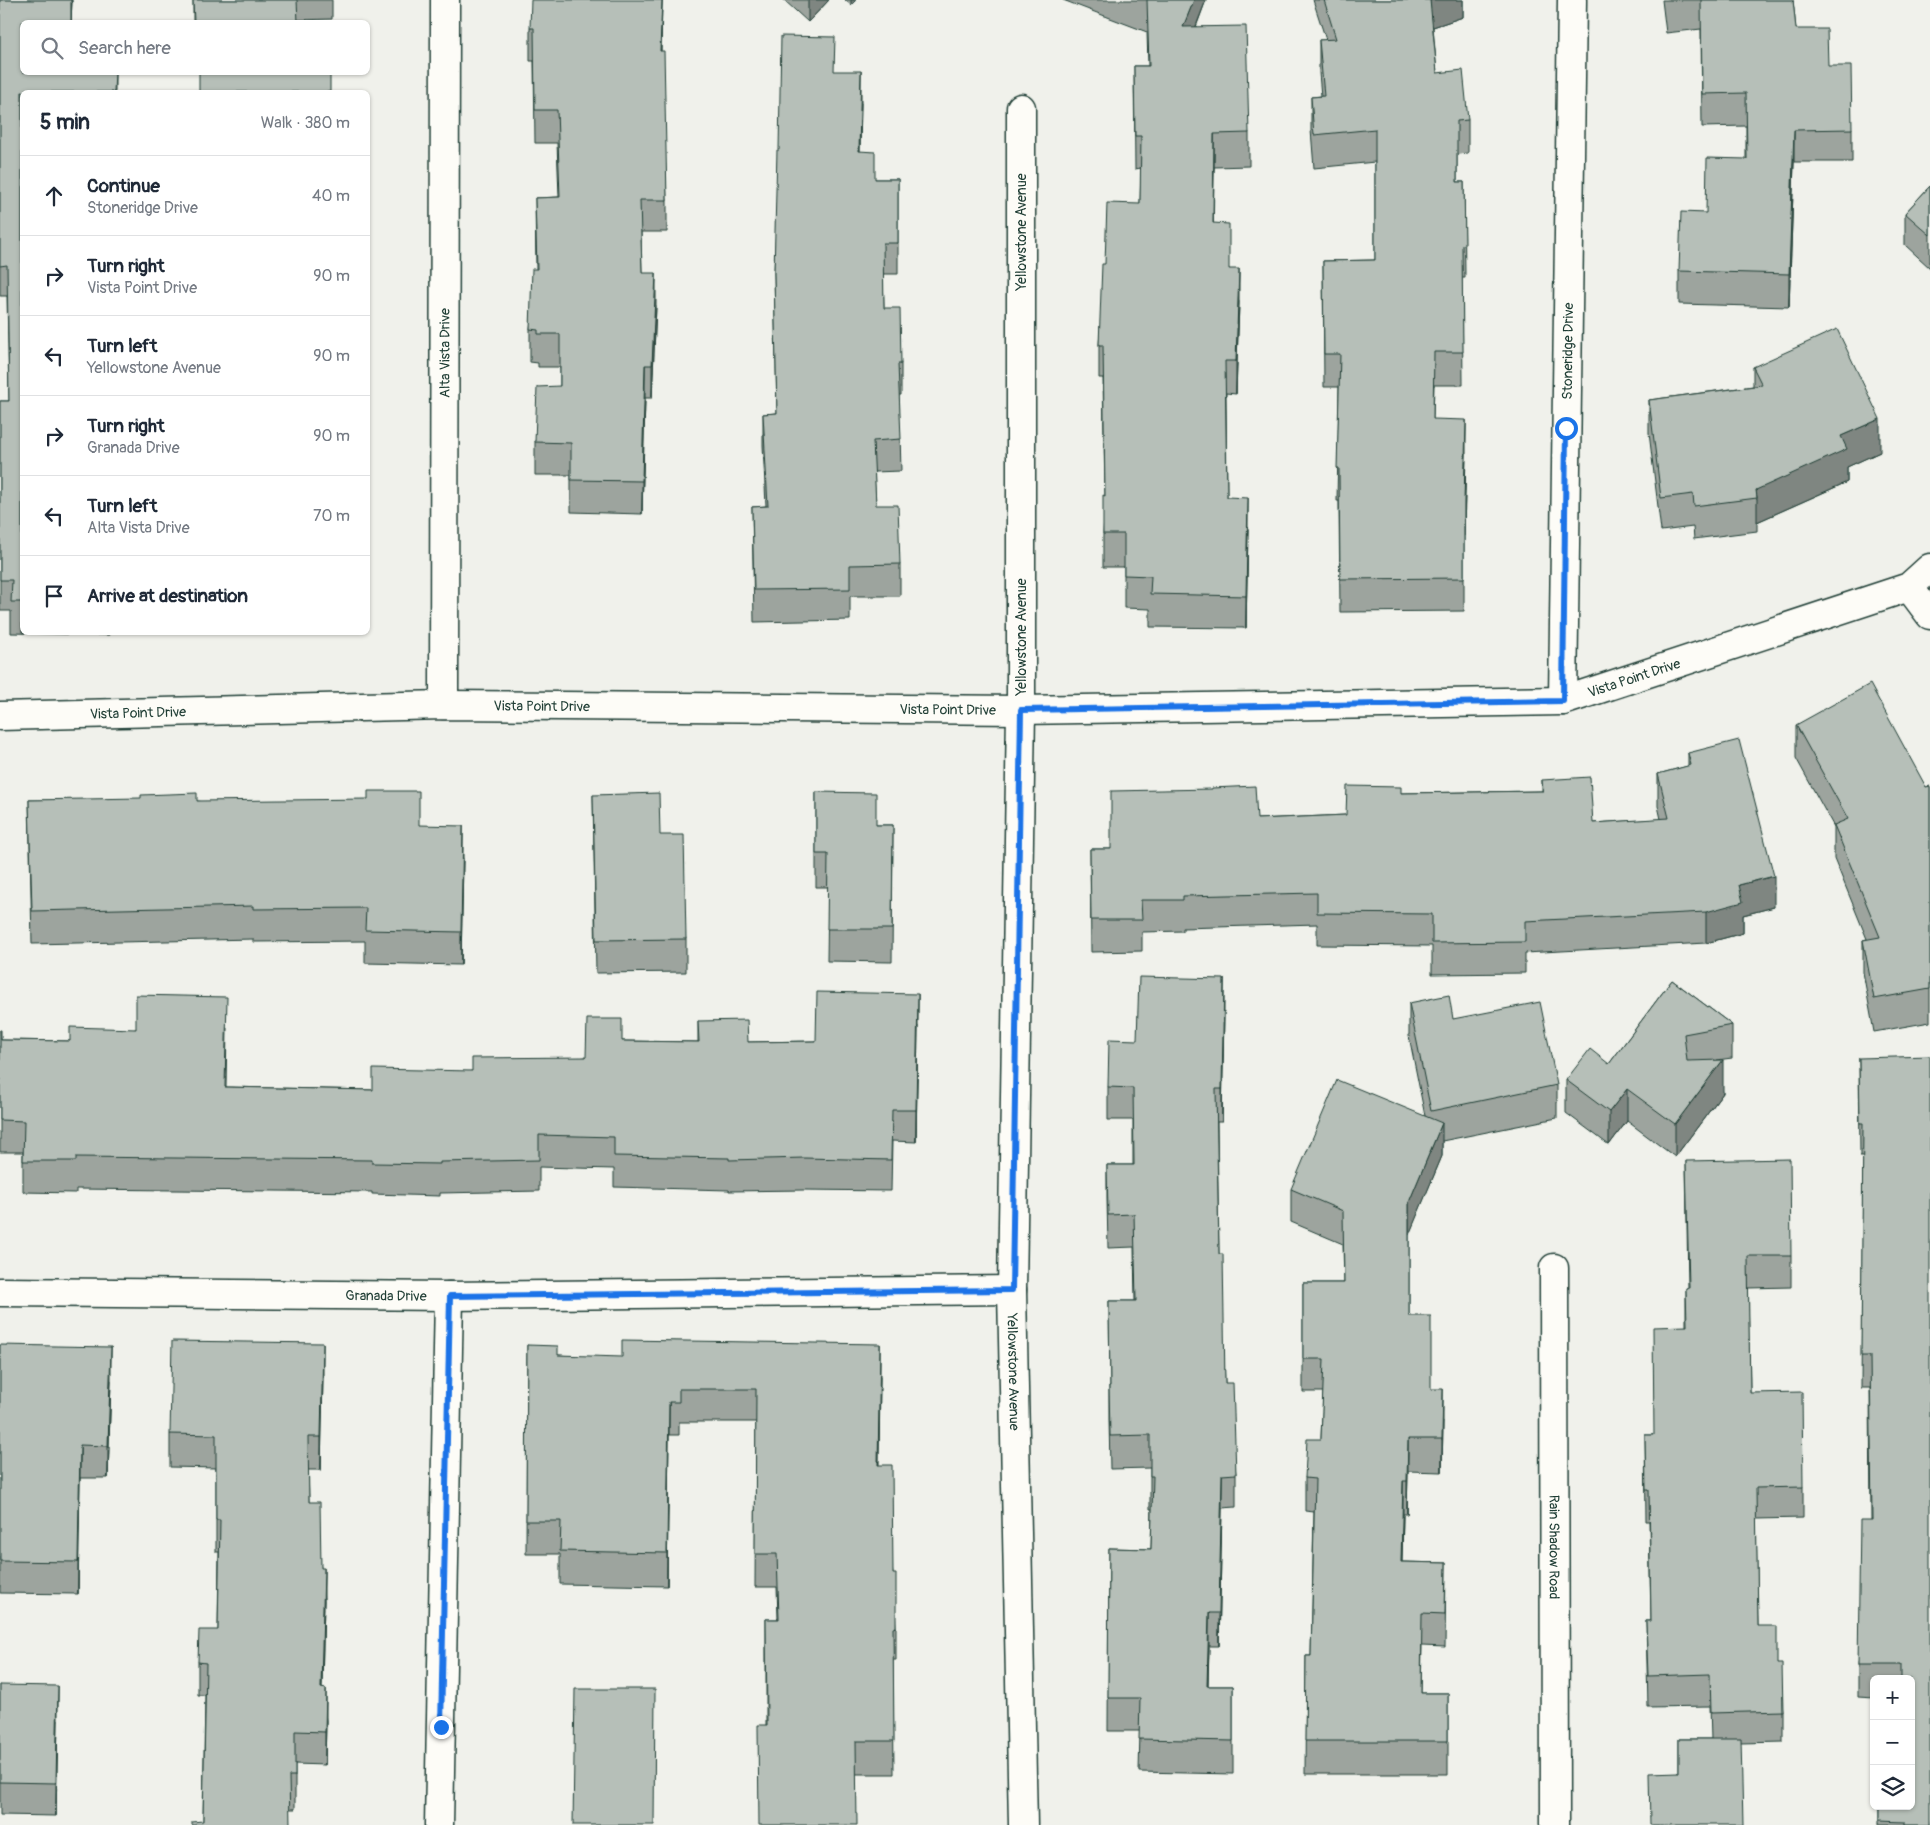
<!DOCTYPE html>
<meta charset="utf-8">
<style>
:root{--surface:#fff;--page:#f6f6f7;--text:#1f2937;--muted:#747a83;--line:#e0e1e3}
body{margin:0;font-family:Pangolin,sans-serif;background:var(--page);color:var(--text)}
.controls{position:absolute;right:15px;bottom:15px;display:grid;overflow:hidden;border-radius:8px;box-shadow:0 1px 4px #0004}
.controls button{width:45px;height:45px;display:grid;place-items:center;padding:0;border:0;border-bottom:1px solid var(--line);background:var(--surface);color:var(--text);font:25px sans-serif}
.stop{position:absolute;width:15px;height:15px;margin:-11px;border:4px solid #1a73e8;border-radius:50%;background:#fff}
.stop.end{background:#1a73e8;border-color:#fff;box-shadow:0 1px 5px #0008}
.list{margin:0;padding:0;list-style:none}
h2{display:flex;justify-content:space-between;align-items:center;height:65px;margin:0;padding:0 20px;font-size:21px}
h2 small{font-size:16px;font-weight:400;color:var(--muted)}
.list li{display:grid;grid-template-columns:32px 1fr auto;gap:15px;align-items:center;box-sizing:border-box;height:80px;padding:0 20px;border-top:1px solid var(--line)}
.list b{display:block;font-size:19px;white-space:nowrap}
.list p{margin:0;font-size:16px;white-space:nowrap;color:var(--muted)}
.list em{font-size:16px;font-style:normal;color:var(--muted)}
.icon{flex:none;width:28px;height:28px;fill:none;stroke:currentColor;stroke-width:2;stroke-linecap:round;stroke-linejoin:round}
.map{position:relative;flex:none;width:1930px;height:1825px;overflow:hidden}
.search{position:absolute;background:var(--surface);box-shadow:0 1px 4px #0004;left:20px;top:20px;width:350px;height:55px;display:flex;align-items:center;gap:12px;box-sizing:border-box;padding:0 18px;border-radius:8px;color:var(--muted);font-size:19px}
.panel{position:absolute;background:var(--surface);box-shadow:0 1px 4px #0004;left:20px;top:90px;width:350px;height:545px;border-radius:8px}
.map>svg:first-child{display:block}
</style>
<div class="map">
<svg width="1930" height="1825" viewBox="0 0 1930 1825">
<rect width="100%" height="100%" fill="#f0f1eb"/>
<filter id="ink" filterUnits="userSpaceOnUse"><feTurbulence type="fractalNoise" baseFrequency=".02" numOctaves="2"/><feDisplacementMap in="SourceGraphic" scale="10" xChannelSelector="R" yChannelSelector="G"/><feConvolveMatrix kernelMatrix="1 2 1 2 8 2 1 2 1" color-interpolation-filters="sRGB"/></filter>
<g filter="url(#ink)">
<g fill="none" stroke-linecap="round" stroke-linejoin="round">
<defs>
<g id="minor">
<path id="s1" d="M 1021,108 L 1021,710 L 1012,1290 L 1023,1825"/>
<path d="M 1909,587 L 1930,615"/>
<path id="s2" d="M 1563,701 L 1572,0"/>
<path id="s3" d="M 444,705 L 445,0"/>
<path id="s4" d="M 0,716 L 444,705 L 1021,710 L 1563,701 L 1909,587 L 1930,568"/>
<path id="s5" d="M 1554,1268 L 1555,1825"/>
<path id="s6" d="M 0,1292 L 449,1296 L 1012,1290"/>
<path d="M 439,1825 L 449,1296"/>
</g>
</defs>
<use href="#minor" stroke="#1f3d34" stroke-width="31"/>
<use href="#minor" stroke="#fdfcf7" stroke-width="28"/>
</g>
<path fill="#9da49e" stroke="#1f3d34" d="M 0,0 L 72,0 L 71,22 L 22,22 L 115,72 L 115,92 L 22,92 L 22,632 L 109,632 L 109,635 L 11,633 L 11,611 L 0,611 L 0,401 L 9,401 L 7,296 L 0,296 Z
M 193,0 L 332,0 L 332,19 L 297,20 L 298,22 L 193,22 Z
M 662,0 L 661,51 L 667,200 L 667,232 L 641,232 L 642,273 L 656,306 L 652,398 L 645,398 L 642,514 L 571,512 L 571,475 L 535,475 L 535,442 L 560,386 L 560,367 L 538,367 L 538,363 L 530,362 L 530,329 L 536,269 L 535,198 L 559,197 L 557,143 L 535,143 L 534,61 L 530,61 L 530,28 Z
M 784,0 L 829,0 L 808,22 Z
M 845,0 L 856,0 L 851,5 Z
M 1063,0 L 1206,0 L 1196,27 L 1249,133 L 1249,166 L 1214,167 L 1213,223 L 1229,269 L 1239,302 L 1236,394 L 1226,393 L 1227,497 L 1248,530 L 1246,628 L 1150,627 L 1150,609 L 1124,608 L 1124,567 L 1103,567 L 1103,534 L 1105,496 L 1103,378 L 1099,378 L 1099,345 L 1105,264 L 1140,204 L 1141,168 L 1135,169 L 1134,66 L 1148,66 L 1147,32 Z
M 1313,0 L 1463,0 L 1463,17 L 1433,27 L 1437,73 L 1468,120 L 1468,153 L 1457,154 L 1457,182 L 1464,182 L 1465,278 L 1462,278 L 1463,385 L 1434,385 L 1433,419 L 1466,453 L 1464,525 L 1464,611 L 1340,612 L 1339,501 L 1337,501 L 1339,387 L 1324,387 L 1323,261 L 1375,260 L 1375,162 L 1314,168 L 1311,130 L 1311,97 L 1321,96 L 1319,73 L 1319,40 L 1326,40 Z
M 1662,0 L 1793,0 L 1796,29 L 1828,66 L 1852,129 L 1852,162 L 1794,162 L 1789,307 L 1679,304 L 1679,271 L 1706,213 L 1746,159 L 1746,126 L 1702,127 L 1701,29 L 1666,33 Z
M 835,71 L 861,103 L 860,151 L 875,179 L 898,179 L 898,274 L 883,274 L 884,308 L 901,364 L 901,395 L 899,395 L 901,471 L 874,472 L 876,505 L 900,564 L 900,596 L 850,596 L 850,620 L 754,622 L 752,507 L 766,506 L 763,445 L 763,414 L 777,413 L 774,273 L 779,150 Z
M 1930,186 L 1930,268 L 1905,245 L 1905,213 Z
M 1753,367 L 1880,452 L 1847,467 L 1847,482 L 1757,522 L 1757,531 L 1694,539 L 1693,527 L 1661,531 L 1649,433 L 1649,400 L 1753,386 Z
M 1796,725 L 1926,787 L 1930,787 L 1930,1022 L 1874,1032 L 1863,972 L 1863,940 L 1867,939 L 1834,858 L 1834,827 L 1796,758 Z
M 1688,753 L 1774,907 L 1743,915 L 1743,933 L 1706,943 L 1525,953 L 1525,973 L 1432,974 L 1432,946 L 1317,945 L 1317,924 L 1183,928 L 1183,931 L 1142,932 L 1142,951 L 1091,952 L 1090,849 L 1111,849 L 1257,819 L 1346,815 L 1401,793 L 1542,791 L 1542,780 L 1593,823 L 1661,819 L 1658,806 L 1658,774 L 1688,766 Z
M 816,792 L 876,825 L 893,825 L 892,962 L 827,961 L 828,887 L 816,887 Z
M 593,795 L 660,835 L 686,939 L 686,972 L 596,973 Z
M 29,800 L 197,801 L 419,825 L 463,858 L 461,965 L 365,963 L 365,941 L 253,942 L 253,939 L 32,944 Z
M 1672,980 L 1732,1025 L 1732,1058 L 1717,1060 L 1723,1093 L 1675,1157 L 1627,1121 L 1609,1145 L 1566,1113 L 1566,1080 L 1609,1064 Z
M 1409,1003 L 1453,1019 L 1557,1085 L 1557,1118 L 1442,1141 L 1442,1156 L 1409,1234 L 1409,1316 L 1431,1389 L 1443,1422 L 1442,1472 L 1408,1471 L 1407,1514 L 1403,1514 L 1402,1562 L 1446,1563 L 1445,1647 L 1422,1646 L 1421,1693 L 1448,1693 L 1448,1774 L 1305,1774 L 1306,1656 L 1311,1656 L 1314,1512 L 1305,1511 L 1305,1478 L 1321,1439 L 1323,1392 L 1303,1392 L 1303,1283 L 1344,1283 L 1343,1244 L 1291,1222 L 1291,1189 L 1425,1116 L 1409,1036 Z
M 1224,1012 L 1222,1122 L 1217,1122 L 1219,1254 L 1225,1383 L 1236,1474 L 1236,1507 L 1222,1508 L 1219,1646 L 1209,1646 L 1208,1686 L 1233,1686 L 1233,1774 L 1139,1772 L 1140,1731 L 1108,1731 L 1109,1548 L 1151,1549 L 1152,1509 L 1150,1509 L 1150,1468 L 1110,1469 L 1109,1419 L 1109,1386 L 1110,1386 L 1109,1301 L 1135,1301 L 1134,1247 L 1108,1248 L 1107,1198 L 1107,1165 L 1133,1165 L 1133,1120 L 1108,1120 L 1108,1087 L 1137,1040 Z
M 698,1021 L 748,1042 L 816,1041 L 918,1026 L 916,1142 L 892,1141 L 891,1191 L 804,1190 L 729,1191 L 729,1190 L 614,1187 L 614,1169 L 539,1167 L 539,1191 L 440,1193 L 440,1196 L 372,1194 L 372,1192 L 76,1189 L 76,1193 L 23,1192 L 23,1152 L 0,1152 L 0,1030 L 1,1040 L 70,1041 L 136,1029 L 227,1028 L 226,1087 L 373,1090 L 472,1071 L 586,1057 L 622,1041 L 698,1042 Z
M 1859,1058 L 1930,1825 L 1879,1825 L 1879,1806 L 1911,1806 L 1911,1679 L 1874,1679 L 1874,1698 L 1858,1697 L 1858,1665 L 1871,1520 L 1870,1388 L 1861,1388 L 1863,1156 L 1860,1156 Z
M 1686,1161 L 1791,1256 L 1791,1287 L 1748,1288 L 1750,1393 L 1803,1487 L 1803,1518 L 1756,1519 L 1758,1626 L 1777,1664 L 1783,1711 L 1783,1742 L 1741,1743 L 1679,1772 L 1679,1739 L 1711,1739 L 1710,1706 L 1648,1707 L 1646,1621 L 1651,1621 L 1649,1521 L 1646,1521 L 1645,1435 L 1654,1435 L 1686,1326 L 1686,1288 L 1688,1288 Z
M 0,1345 L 111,1380 L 108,1478 L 80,1478 L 78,1594 L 0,1593 Z
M 527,1345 L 558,1355 L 880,1377 L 879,1465 L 893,1574 L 896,1627 L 896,1660 L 893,1660 L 894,1774 L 856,1774 L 766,1725 L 766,1619 L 778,1619 L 777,1587 L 755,1587 L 756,1422 L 679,1422 L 679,1435 L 669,1435 L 667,1586 L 560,1584 L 560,1554 L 526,1554 Z
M 323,1376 L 321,1470 L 308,1470 L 309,1502 L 321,1568 L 324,1601 L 322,1688 L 326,1721 L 325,1765 L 295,1764 L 295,1809 L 290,1809 L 203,1821 L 205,1695 L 198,1695 L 198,1662 L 218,1630 L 219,1552 L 216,1552 L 216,1468 L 170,1467 L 170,1434 Z
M 0,1685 L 58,1719 L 56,1816 L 0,1815 Z"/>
<path fill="#7f8681" stroke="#1f3d34" d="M 71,0 L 72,0 L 71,22 Z
M 662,0 L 660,83 L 660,51 Z
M 808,0 L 829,0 L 808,22 Z
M 851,0 L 856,0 L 851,5 Z
M 1194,0 L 1206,0 L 1183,60 L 1183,27 Z
M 1430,0 L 1463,0 L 1463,17 L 1430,28 Z
M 861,71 L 861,103 L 859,183 L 859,151 Z
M 1794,130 L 1794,162 L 1789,307 L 1789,274 Z
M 1214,134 L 1214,167 L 1213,256 L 1213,223 Z
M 1239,269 L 1239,302 L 1236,394 L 1236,361 Z
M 656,273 L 656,306 L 652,398 L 652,365 Z
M 645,365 L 645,398 L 642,514 L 642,481 Z
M 1880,419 L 1880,452 L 1847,467 L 1847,482 L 1757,522 L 1757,498 L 1756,490 L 1841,436 Z
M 1466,420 L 1466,453 L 1464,536 L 1464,503 Z
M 1248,498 L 1248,530 L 1246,628 L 1246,596 Z
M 463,826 L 463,858 L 461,965 L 461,932 Z
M 1774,876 L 1774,907 L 1743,915 L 1743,933 L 1706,943 L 1706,912 L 1739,885 Z
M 1224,979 L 1224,1012 L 1222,1122 L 1222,1089 Z
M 918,994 L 918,1026 L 916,1142 L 916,1110 Z
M 1723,1060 L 1723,1093 L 1675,1157 L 1675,1124 Z
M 1627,1089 L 1627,1121 L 1609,1145 L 1609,1112 Z
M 1442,1123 L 1442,1156 L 1409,1235 L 1409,1202 Z
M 323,1343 L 323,1376 L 321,1470 L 321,1437 Z
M 880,1344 L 880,1377 L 878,1498 L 878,1465 Z
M 111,1347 L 111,1380 L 108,1478 L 108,1446 Z
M 1443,1389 L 1443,1422 L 1442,1472 L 1442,1439 Z
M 669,1402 L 669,1435 L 667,1586 L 667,1553 Z
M 1408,1439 L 1408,1471 L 1407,1514 L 1407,1481 Z
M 80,1445 L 80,1478 L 78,1594 L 78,1562 Z
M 1222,1475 L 1222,1508 L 1219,1646 L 1219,1613 Z
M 1403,1481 L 1403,1514 L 1401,1595 L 1401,1562 Z
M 324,1568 L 324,1601 L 321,1721 L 321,1688 Z
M 1209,1613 L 1209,1646 L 1207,1719 L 1207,1686 Z
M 58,1686 L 58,1719 L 56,1816 L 56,1783 Z
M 326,1689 L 326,1721 L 325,1765 L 325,1732 Z"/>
<path fill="#b6bfb8" stroke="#1f3d34" d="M 0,0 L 71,0 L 71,22 L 22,22 L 22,72 L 115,72 L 114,92 L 22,92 L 22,602 L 11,602 L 12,580 L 0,580 L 0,401 L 9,401 L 7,265 L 0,266 Z
M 193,0 L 297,0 L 298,22 L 194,22 Z
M 531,0 L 662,0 L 660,51 L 664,51 L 667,200 L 640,200 L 642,273 L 656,273 L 652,365 L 645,365 L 642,481 L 571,480 L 571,443 L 535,442 L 537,387 L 560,386 L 560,334 L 538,334 L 538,330 L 530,329 L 532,269 L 537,269 L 535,198 L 560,197 L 557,110 L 535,110 L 534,28 L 530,28 Z
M 1147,0 L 1194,0 L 1183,27 L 1246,26 L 1249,133 L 1214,134 L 1213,223 L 1229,224 L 1229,269 L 1239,269 L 1236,361 L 1225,361 L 1227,497 L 1248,498 L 1246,596 L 1150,594 L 1151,576 L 1124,575 L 1124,534 L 1103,534 L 1103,495 L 1105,496 L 1103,345 L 1099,345 L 1102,264 L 1105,264 L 1107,203 L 1140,204 L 1141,136 L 1135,136 L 1134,66 L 1149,66 Z
M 1324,0 L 1430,0 L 1437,73 L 1463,70 L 1468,120 L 1457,121 L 1457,182 L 1464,182 L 1465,245 L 1462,245 L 1463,352 L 1434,352 L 1433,419 L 1466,420 L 1464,503 L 1464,578 L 1340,579 L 1339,468 L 1337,468 L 1340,354 L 1324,354 L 1323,261 L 1375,260 L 1375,129 L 1314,135 L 1311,97 L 1324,96 L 1319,40 L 1336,39 Z
M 1701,0 L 1793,0 L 1796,29 L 1827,29 L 1828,66 L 1851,66 L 1852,129 L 1794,130 L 1789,274 L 1679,271 L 1681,212 L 1706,213 L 1707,158 L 1747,159 L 1746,93 L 1702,94 Z
M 781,36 L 835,37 L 834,71 L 861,71 L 859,151 L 875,152 L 875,179 L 898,179 L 898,243 L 883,243 L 884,308 L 900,308 L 901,364 L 898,364 L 901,439 L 873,441 L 876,505 L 898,505 L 900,564 L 850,565 L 850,589 L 754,590 L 752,507 L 768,506 L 763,414 L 777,413 L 774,273 L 777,150 L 779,150 Z
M 199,72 L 330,72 L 330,92 L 199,92 Z
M 1930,186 L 1930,235 L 1905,213 Z
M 1837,329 L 1880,419 L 1841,436 L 1847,449 L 1756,490 L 1757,498 L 1694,506 L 1693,494 L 1661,498 L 1649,400 L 1762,385 L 1753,367 Z
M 1870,684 L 1926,787 L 1930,786 L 1930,989 L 1874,999 L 1863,940 L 1880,937 L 1834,825 L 1848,819 L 1796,725 Z
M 1739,740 L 1774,876 L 1739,885 L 1743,902 L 1706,912 L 1525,921 L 1525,942 L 1432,943 L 1432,914 L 1317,913 L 1317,893 L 1183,896 L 1183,900 L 1141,900 L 1142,920 L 1091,920 L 1090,849 L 1111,849 L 1111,791 L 1212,789 L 1212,788 L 1255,786 L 1257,819 L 1346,815 L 1347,786 L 1401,787 L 1401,793 L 1543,791 L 1542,780 L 1590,777 L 1593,823 L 1669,818 L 1658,774 L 1691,765 L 1688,753 Z
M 368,791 L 419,791 L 419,825 L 463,826 L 461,932 L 365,930 L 366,908 L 253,909 L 253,906 L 32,911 L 29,800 L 141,798 L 141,795 L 197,793 L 197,801 L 368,799 Z
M 816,792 L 876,793 L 876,825 L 893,825 L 892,929 L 827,929 L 828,854 L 816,854 Z
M 659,793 L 660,835 L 684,835 L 686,939 L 596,940 L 593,795 Z
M 1139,977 L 1224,979 L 1222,1089 L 1216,1089 L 1219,1254 L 1223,1254 L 1225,1383 L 1233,1383 L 1236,1474 L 1222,1475 L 1219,1613 L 1209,1613 L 1207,1686 L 1233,1686 L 1233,1741 L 1139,1739 L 1140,1698 L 1108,1698 L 1109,1548 L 1151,1549 L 1153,1476 L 1150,1476 L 1150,1435 L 1110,1436 L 1109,1386 L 1110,1386 L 1109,1301 L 1136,1301 L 1134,1214 L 1108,1215 L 1107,1165 L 1134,1165 L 1133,1088 L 1108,1087 L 1109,1039 L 1137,1040 Z
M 1672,980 L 1732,1025 L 1684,1034 L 1687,1061 L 1723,1060 L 1675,1124 L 1627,1089 L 1609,1112 L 1566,1080 L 1590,1049 L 1609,1064 Z
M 817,992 L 918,994 L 916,1110 L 892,1110 L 891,1160 L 804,1158 L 729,1160 L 729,1158 L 614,1156 L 614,1137 L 539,1135 L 539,1160 L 440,1162 L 440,1164 L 372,1163 L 372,1160 L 76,1157 L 76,1161 L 23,1161 L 24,1121 L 0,1120 L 0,1030 L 1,1030 L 1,1040 L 70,1041 L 70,1027 L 136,1029 L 136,995 L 227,997 L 225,1087 L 373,1090 L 373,1069 L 472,1071 L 472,1058 L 586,1057 L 587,1019 L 622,1019 L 622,1041 L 699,1042 L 698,1021 L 747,1020 L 748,1042 L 816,1041 Z
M 1449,995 L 1453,1019 L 1540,1002 L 1557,1085 L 1431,1111 L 1409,1003 Z
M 1930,1056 L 1930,1825 L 1906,1825 L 1906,1822 L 1879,1821 L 1879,1806 L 1911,1806 L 1911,1679 L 1901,1679 L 1901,1665 L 1858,1665 L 1860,1520 L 1872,1520 L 1870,1356 L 1861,1356 L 1863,1123 L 1860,1123 L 1859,1058 Z
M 1337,1080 L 1442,1123 L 1409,1202 L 1409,1316 L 1431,1316 L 1431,1389 L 1443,1389 L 1442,1439 L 1408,1439 L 1407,1481 L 1403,1481 L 1401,1562 L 1446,1563 L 1445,1614 L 1422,1613 L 1421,1693 L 1448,1693 L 1448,1741 L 1305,1741 L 1306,1656 L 1311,1656 L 1315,1479 L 1305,1478 L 1307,1439 L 1321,1439 L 1324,1359 L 1303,1359 L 1303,1283 L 1344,1283 L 1343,1211 L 1291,1189 Z
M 1790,1159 L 1791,1256 L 1748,1256 L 1750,1393 L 1802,1392 L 1803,1487 L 1756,1488 L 1758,1626 L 1777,1626 L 1777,1664 L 1782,1664 L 1783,1711 L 1711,1713 L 1710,1674 L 1648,1676 L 1646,1621 L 1651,1621 L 1649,1490 L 1646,1490 L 1645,1435 L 1654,1435 L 1653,1327 L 1687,1326 L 1686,1288 L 1689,1288 L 1686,1161 Z
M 622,1340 L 880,1344 L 878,1465 L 892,1465 L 893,1574 L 896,1574 L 896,1627 L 893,1628 L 894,1741 L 856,1741 L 857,1825 L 759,1825 L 758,1725 L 767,1725 L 766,1619 L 779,1619 L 777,1554 L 755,1554 L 756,1389 L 679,1389 L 679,1402 L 669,1402 L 667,1553 L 560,1551 L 561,1521 L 526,1521 L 527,1345 L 558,1346 L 558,1355 L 622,1357 Z
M 172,1341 L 323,1343 L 321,1437 L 308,1437 L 309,1502 L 320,1502 L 321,1568 L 324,1568 L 321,1688 L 326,1689 L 325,1732 L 295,1731 L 295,1776 L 289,1776 L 290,1825 L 192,1825 L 192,1822 L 203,1821 L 206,1663 L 198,1662 L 199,1630 L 218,1630 L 220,1520 L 216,1520 L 216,1435 L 170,1434 Z
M 0,1345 L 111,1347 L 108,1446 L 80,1445 L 78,1562 L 0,1561 Z
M 0,1685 L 58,1686 L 56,1783 L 0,1782 Z
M 575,1689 L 655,1689 L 654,1825 L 573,1825 Z
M 1679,1739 L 1741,1739 L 1743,1825 L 1650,1825 L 1649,1773 L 1679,1772 Z"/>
</g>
<g fill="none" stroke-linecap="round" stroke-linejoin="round" filter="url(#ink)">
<path stroke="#1a73e8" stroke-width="6" d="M 441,1727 L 450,1296 L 1012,1290 L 1021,710 L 1563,701 L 1566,428"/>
</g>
<g text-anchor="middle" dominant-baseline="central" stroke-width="5" stroke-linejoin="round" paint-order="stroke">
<g font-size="14" fill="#1f3d34" stroke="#fdfcf7">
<text transform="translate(1021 232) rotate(-90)">Yellowstone Avenue</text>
<text stroke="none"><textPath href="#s2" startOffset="350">Stoneridge Drive</textPath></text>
<text stroke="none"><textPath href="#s3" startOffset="352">Alta Vista Drive</textPath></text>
<text transform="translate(1021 637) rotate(-90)">Yellowstone Avenue</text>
<text stroke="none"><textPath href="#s4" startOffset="1638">Vista Point Drive</textPath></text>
<text stroke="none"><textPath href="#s4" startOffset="542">Vista Point Drive</textPath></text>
<text stroke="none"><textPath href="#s4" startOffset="948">Vista Point Drive</textPath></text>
<text stroke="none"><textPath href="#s4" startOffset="138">Vista Point Drive</textPath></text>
<text stroke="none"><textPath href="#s6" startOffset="386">Granada Drive</textPath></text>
<text stroke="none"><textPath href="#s1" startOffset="1264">Yellowstone Avenue</textPath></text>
<text stroke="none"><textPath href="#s5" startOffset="279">Rain Shadow Road</textPath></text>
</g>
</g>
</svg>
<div class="controls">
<button>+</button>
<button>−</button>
<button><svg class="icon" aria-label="layers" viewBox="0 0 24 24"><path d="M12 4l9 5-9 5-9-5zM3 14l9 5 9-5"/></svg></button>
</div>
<div class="stop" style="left:1566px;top:428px"></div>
<div class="stop end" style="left:441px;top:1727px"></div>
<div class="search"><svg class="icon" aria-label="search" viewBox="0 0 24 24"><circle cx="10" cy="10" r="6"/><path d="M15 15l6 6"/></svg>Search here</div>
<section class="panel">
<h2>5 min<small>Walk · 380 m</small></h2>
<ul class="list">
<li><svg class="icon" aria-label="ahead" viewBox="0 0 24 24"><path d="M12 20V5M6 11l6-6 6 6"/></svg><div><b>Continue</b><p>Stoneridge Drive</p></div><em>40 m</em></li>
<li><svg class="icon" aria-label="right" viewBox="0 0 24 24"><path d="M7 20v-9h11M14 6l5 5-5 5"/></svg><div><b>Turn right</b><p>Vista Point Drive</p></div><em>90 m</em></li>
<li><svg class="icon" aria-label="left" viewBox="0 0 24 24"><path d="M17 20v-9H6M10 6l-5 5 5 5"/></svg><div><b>Turn left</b><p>Yellowstone Avenue</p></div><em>90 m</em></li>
<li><svg class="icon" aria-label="right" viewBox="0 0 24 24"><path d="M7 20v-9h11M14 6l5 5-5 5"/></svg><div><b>Turn right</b><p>Granada Drive</p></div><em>90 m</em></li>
<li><svg class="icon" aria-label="left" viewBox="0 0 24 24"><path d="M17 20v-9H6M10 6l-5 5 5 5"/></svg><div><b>Turn left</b><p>Alta Vista Drive</p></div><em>70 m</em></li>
<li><svg class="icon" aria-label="arrive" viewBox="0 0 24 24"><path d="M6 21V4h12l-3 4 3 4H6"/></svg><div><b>Arrive at destination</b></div></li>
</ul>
</section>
</div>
